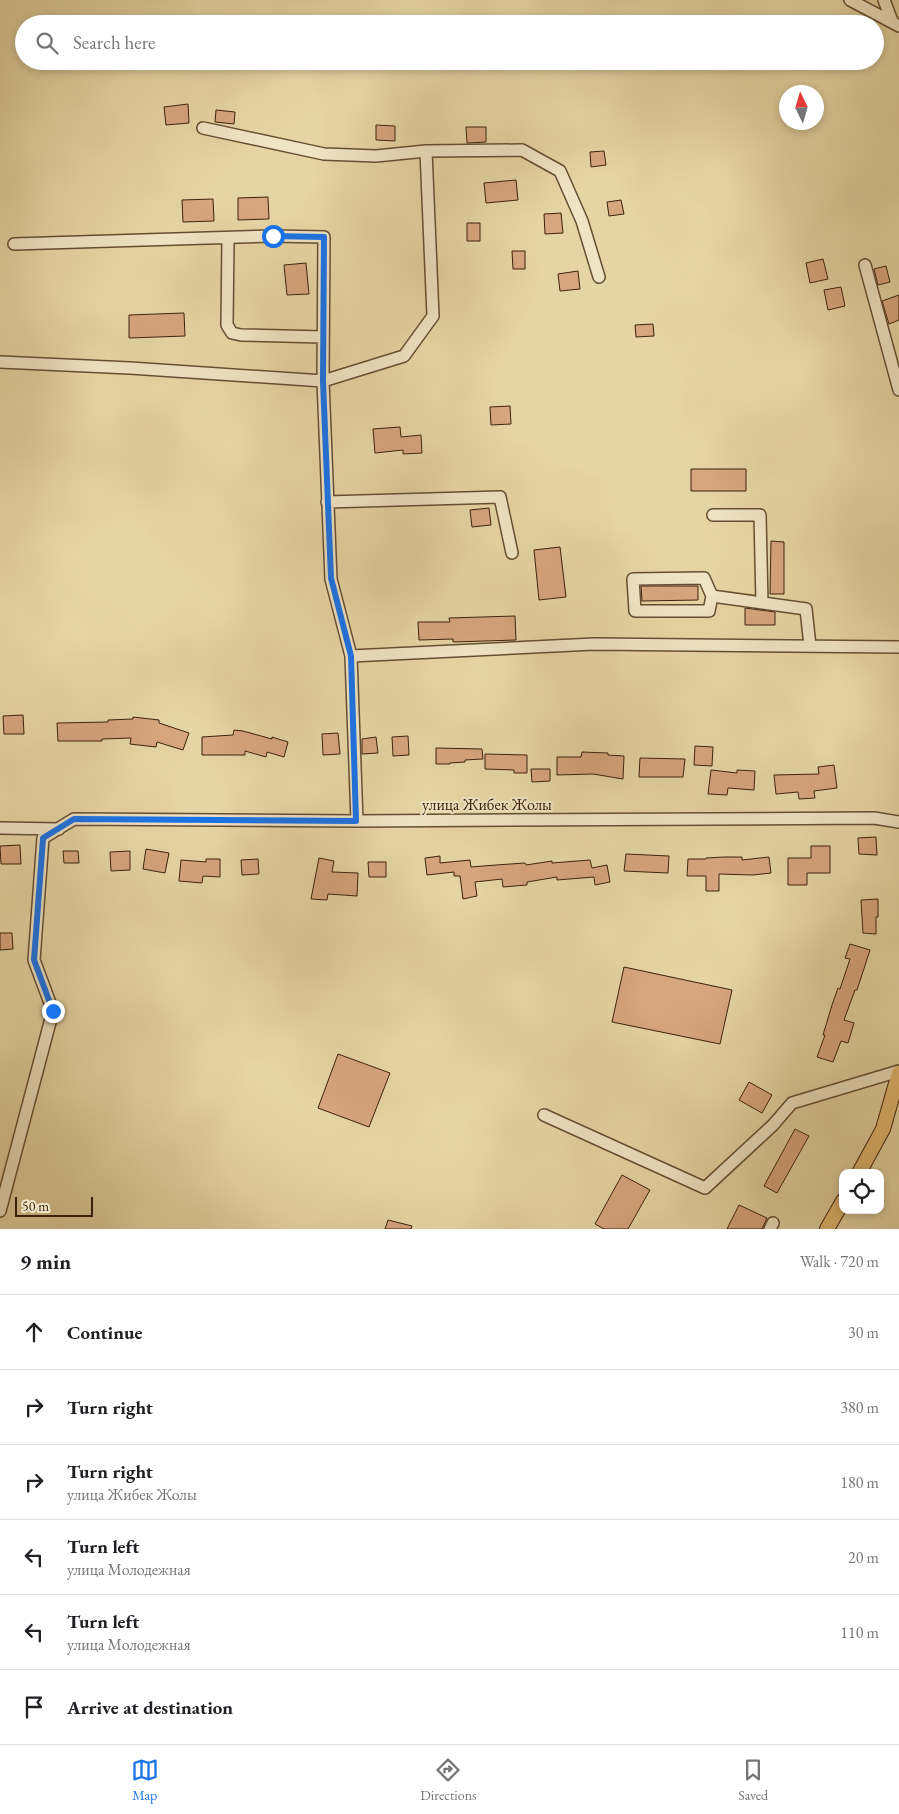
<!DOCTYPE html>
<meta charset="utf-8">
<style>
:root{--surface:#fff;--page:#f6f6f6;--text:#202124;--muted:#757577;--line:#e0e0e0;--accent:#1a73e8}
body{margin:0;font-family:"EB Garamond",serif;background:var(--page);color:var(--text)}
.controls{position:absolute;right:15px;bottom:15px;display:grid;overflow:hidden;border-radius:10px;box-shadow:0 2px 8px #0003}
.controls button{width:45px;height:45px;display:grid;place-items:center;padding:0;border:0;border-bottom:1px solid var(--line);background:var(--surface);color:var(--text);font:25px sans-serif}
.compass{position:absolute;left:779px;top:85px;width:45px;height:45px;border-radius:50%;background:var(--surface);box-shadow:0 2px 8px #0003;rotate:355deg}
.scale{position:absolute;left:15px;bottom:12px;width:78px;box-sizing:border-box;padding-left:5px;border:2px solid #3c210c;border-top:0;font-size:14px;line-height:18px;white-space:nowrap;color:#3c210c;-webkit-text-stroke:4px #efe4c4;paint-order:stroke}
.stop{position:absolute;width:15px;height:15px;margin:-11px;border:4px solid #1a73e8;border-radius:50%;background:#fff}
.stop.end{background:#1a73e8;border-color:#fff;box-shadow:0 1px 5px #0008}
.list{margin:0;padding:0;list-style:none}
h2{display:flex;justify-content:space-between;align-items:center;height:65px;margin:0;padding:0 20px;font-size:21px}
h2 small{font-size:16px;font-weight:400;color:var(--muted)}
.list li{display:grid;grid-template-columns:32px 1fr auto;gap:15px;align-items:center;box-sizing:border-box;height:75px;padding:0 20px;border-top:1px solid var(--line)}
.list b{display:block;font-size:19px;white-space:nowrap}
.list p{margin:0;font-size:16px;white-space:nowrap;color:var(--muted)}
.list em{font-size:16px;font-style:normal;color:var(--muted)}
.icon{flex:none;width:28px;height:28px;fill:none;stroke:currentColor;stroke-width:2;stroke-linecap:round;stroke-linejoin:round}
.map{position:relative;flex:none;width:899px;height:1229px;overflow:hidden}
.search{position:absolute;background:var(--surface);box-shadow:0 2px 8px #0003;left:15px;right:15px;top:15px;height:55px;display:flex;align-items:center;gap:12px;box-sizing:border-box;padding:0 18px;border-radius:28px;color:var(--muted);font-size:19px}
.sheet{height:515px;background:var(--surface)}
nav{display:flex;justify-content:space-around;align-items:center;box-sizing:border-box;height:70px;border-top:1px solid var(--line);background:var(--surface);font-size:14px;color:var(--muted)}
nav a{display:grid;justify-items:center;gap:2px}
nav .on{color:var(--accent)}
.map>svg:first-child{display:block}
</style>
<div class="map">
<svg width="899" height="1229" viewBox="0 0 899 1229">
<rect width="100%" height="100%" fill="#e6d5a4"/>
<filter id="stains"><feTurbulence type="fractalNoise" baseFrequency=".004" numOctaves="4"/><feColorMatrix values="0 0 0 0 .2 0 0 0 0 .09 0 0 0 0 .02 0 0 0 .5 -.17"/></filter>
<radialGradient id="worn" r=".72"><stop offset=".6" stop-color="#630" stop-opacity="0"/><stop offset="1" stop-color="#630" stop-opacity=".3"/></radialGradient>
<path fill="#d7a57e" stroke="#3c210c" d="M 188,104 L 189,123 L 166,125 L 164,107 Z
M 216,110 L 235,112 L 234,124 L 215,122 Z
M 376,125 L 395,126 L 395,141 L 376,140 Z
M 466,127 L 486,127 L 486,142 L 467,143 Z
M 604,151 L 606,165 L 591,167 L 590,152 Z
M 516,180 L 518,200 L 486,203 L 484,183 Z
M 268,197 L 269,219 L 238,220 L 238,198 Z
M 213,199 L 214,221 L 183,222 L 182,200 Z
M 621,200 L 624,214 L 609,216 L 607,202 Z
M 561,213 L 563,233 L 545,234 L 544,214 Z
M 467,223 L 480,223 L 480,241 L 467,241 Z
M 512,251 L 525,251 L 525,269 L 513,269 Z
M 823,259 L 828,279 L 810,283 L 806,263 Z
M 306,263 L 309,294 L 287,295 L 284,265 Z
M 886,266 L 890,282 L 878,285 L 874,269 Z
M 578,271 L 580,289 L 560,291 L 558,274 Z
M 841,287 L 845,306 L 828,310 L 824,290 Z
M 899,295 L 899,320 L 889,324 L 882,301 Z
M 184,313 L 185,336 L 129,338 L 129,315 Z
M 653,324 L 654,336 L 636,337 L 635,325 Z
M 510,406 L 511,424 L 491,425 L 490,407 Z
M 400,427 L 401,437 L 421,435 L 422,453 L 403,454 L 403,450 L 375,453 L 373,429 Z
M 691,469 L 746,469 L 746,491 L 691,491 Z
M 489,508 L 491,525 L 472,527 L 470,510 Z
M 771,541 L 784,542 L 784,594 L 770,594 Z
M 560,547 L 566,597 L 539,600 L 534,550 Z
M 641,586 L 698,586 L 698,600 L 642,601 Z
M 745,608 L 775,612 L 775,625 L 745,625 Z
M 515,616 L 516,640 L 453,642 L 453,639 L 419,640 L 418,622 L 450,622 L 449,618 Z
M 23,715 L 24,734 L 4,734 L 3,716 Z
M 133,717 L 159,720 L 159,723 L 189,733 L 183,750 L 157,742 L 156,747 L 130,744 L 131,738 L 102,739 L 102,741 L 58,741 L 57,723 L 108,722 L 108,720 L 133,719 Z
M 234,730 L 243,731 L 272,739 L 272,737 L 288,742 L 284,757 L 267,752 L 266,757 L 245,751 L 245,755 L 202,755 L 202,737 L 233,735 Z
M 338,733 L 340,754 L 323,755 L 322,734 Z
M 408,736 L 409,755 L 393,756 L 392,737 Z
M 376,737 L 378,753 L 362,754 L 362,739 Z
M 695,746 L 713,747 L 712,766 L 694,765 Z
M 436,748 L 482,749 L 483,759 L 465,760 L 465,762 L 450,763 L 450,764 L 436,764 Z
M 582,752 L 608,753 L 608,755 L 624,756 L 623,779 L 593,774 L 557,775 L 557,757 L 581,757 Z
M 485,754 L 527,755 L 527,773 L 514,773 L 514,770 L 485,769 Z
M 640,758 L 685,759 L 683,777 L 639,777 Z
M 834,765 L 837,788 L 814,791 L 815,798 L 799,799 L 798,792 L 776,794 L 774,775 L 819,774 L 818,767 Z
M 531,769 L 550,769 L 550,781 L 532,782 Z
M 711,770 L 737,773 L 737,770 L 755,771 L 754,790 L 728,788 L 727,795 L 708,794 Z
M 876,837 L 877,855 L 859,854 L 858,838 Z
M 20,845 L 21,864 L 1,864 L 0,846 Z
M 811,846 L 830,846 L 830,873 L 807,873 L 807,885 L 788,885 L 788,858 L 811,858 Z
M 146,849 L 169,853 L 165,873 L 143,869 Z
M 63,851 L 78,851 L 79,863 L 64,863 Z
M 130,851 L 130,870 L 111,871 L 110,852 Z
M 626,854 L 669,856 L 668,873 L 624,871 Z
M 440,856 L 440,863 L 470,860 L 471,867 L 496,865 L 525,863 L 526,865 L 552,861 L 552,863 L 590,860 L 592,868 L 607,865 L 610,882 L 595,885 L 594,877 L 557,880 L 557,877 L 527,882 L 527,885 L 503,887 L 502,879 L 475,882 L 477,896 L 463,899 L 460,876 L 454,876 L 454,872 L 427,875 L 425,858 Z
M 724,857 L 742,857 L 742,860 L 769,857 L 771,873 L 753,875 L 719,874 L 719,891 L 706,891 L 706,876 L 687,876 L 688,859 L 706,859 L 706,858 Z
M 319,858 L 334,861 L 332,872 L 358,873 L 357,896 L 328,894 L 327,900 L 311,899 Z
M 206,859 L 220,859 L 220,877 L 203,876 L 202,883 L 179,881 L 181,860 L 206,862 Z
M 258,859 L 259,874 L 242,875 L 241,860 Z
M 368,862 L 386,862 L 386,877 L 369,877 Z
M 878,899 L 878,917 L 876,917 L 876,934 L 863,933 L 861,900 Z
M 0,933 L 12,933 L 13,949 L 0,950 Z
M 850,944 L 870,950 L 857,990 L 855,990 L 844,1020 L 854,1023 L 848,1043 L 841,1041 L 833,1062 L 817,1057 L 825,1035 L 823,1035 L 832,1005 L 838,988 L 840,989 L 850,959 L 845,958 Z
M 624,967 L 732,990 L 720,1044 L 612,1022 Z
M 338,1054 L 390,1073 L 369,1127 L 318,1108 Z
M 749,1082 L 772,1095 L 762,1113 L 739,1100 Z
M 795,1129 L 809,1136 L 777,1193 L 764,1186 Z
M 622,1175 L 650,1190 L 628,1229 L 604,1229 L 595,1224 Z
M 739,1205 L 767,1218 L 762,1229 L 727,1229 Z
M 388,1220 L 412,1226 L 411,1229 L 385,1229 Z"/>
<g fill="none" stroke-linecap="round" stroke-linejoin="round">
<defs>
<path id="minor" d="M 850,0 L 899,26
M 884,0 L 892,21
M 203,128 L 324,154 L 376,156 L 426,151 L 522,150 L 560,171 L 582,221 L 599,277
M 228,238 L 227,325 L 232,333 L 241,335 L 323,337
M 14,244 L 273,236 L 324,237 L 323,381 L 331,579 L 351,656 L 357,821
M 865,265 L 899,390
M 0,362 L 130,368 L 323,381 L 404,356 L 433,316 L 426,151
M 327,502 L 500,497 L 512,553
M 713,515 L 760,515 L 762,603
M 712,596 L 709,611 L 635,611 L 633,579 L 704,578 L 712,596 L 806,609 L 810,646
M 351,656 L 594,644 L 899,647
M 0,828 L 59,829
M 544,1115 L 705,1188 L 773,1125 L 792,1103 L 899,1071
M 0,1211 L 53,1011 L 34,960 L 43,838 L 74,819 L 357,821 L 874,818 L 899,822
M 770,1229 L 773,1223"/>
<path id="major" d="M 859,1173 L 883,1129 L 899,1073
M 827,1229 L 843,1201"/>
</defs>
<use href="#minor" stroke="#664e32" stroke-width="14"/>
<use href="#major" stroke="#3c210c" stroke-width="16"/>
<use href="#minor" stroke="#efe4c4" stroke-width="11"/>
<use href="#major" stroke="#e3ba72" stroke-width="14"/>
</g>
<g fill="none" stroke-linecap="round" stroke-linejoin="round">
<path stroke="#1a73e8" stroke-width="6" d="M 53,1011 L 34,960 L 43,838 L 74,819 L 356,821 L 351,656 L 331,578 L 323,381 L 324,237 L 273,236"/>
</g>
<g text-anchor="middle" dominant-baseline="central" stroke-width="4" stroke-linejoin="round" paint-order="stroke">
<g font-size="16" fill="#3c210c" stroke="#efe4c4">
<text x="487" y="804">улица Жибек Жолы</text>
</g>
</g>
<rect width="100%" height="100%" filter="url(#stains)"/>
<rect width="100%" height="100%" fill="url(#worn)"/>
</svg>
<div class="controls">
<button><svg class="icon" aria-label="locate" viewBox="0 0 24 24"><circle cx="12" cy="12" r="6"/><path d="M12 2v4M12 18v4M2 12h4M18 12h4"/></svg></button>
</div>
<svg class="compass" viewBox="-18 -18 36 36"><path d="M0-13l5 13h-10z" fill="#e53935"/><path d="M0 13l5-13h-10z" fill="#757577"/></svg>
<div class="scale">50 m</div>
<div class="stop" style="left:273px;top:236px"></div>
<div class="stop end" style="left:53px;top:1011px"></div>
<div class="search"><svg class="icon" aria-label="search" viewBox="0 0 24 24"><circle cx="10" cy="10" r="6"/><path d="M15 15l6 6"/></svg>Search here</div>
</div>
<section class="sheet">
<h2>9 min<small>Walk · 720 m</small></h2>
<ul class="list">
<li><svg class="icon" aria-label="ahead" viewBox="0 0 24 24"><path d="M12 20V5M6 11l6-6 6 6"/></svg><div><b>Continue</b></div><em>30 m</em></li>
<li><svg class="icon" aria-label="right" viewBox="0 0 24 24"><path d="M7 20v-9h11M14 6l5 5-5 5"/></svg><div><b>Turn right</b></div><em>380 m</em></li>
<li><svg class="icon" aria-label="right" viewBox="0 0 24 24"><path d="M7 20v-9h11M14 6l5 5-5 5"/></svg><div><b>Turn right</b><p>улица Жибек Жолы</p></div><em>180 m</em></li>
<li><svg class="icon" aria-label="left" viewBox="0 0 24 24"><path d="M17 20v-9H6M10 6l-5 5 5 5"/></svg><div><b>Turn left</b><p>улица Молодежная</p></div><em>20 m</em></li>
<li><svg class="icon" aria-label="left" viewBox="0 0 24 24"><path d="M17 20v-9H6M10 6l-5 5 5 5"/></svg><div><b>Turn left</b><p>улица Молодежная</p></div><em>110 m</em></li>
<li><svg class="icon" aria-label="arrive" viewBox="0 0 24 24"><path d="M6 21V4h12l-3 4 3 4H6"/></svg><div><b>Arrive at destination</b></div></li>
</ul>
</section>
<nav>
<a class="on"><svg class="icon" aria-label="map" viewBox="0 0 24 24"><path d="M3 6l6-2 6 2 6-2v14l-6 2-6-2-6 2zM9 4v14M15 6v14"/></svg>Map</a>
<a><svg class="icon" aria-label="directions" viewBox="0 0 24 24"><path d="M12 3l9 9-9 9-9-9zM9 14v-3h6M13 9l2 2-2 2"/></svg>Directions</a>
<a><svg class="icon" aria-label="saved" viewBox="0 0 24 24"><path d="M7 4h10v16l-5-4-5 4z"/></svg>Saved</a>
</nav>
